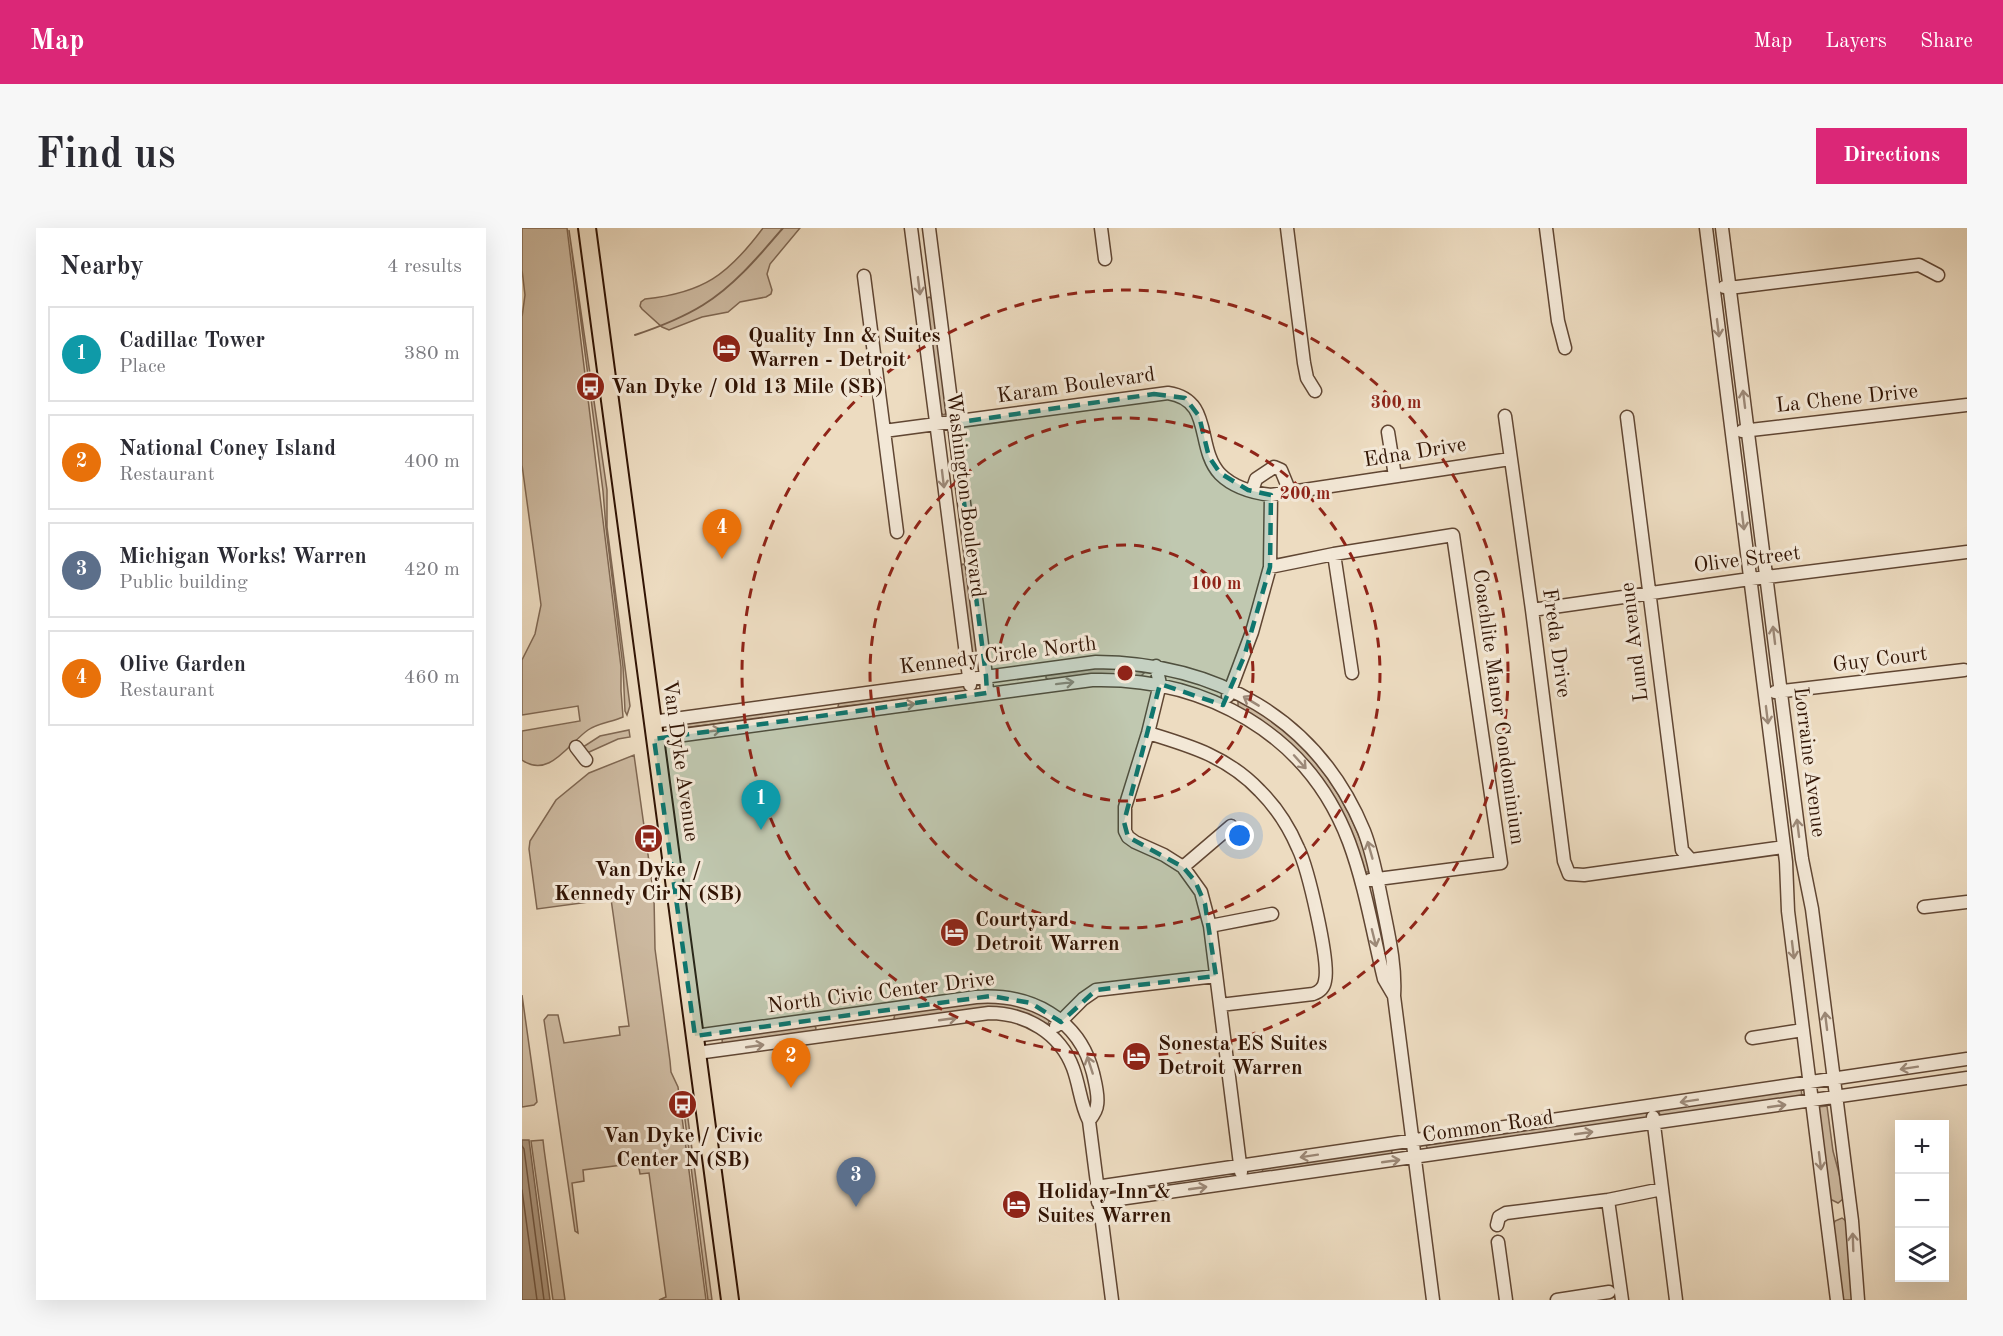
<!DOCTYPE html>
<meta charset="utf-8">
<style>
:root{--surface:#fff;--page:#f7f7f7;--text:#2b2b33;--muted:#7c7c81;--line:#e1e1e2;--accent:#db2777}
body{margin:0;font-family:"Old Standard TT",serif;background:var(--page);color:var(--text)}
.controls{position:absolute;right:18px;bottom:18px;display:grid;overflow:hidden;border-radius:0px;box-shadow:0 6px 24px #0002}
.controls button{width:54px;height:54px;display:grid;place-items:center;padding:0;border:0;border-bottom:2px solid var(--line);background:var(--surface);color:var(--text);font:30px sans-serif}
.you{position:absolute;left:718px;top:608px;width:21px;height:21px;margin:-15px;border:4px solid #fff;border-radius:50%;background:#1a73e8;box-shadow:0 0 0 9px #1a73e833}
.badge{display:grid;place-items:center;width:39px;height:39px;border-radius:50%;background:var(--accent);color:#fff;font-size:20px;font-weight:700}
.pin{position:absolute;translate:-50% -50px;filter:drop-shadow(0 2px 3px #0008)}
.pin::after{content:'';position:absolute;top:32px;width:21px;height:18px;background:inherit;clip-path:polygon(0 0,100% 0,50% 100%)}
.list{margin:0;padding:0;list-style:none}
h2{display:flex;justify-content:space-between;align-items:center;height:78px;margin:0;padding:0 24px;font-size:26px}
h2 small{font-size:20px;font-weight:400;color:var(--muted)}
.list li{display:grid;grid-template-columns:39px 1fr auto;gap:18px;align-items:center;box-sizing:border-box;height:96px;margin:0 12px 12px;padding:0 12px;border:2px solid var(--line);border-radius:0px}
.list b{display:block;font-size:22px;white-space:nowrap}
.list p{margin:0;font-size:20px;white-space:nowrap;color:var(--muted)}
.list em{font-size:20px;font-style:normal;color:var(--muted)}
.icon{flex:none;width:33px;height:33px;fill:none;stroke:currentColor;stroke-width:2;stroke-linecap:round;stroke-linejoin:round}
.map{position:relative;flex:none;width:1445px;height:1072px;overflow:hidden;border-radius:0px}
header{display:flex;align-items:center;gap:36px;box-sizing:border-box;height:84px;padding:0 30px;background:var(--accent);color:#fff}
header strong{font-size:28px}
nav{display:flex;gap:33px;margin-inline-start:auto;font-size:21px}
.intro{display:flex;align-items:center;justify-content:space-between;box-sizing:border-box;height:144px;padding:0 36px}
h1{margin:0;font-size:42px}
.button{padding:15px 27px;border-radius:0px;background:var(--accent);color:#fff;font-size:21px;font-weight:700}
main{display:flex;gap:36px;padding:0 36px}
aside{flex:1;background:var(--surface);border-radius:0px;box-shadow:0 6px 24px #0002}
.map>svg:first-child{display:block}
</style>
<header>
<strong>Map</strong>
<nav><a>Map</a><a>Layers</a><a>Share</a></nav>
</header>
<div class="intro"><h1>Find us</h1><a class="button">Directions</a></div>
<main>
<aside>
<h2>Nearby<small>4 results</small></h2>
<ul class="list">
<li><span class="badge" style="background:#0f9aa8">1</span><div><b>Cadillac Tower</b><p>Place</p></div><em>380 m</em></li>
<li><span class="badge" style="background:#e8710a">2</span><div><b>National Coney Island</b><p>Restaurant</p></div><em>400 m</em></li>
<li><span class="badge" style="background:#5c6f8a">3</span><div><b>Michigan Works! Warren</b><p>Public building</p></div><em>420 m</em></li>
<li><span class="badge" style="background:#e8710a">4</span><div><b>Olive Garden</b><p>Restaurant</p></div><em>460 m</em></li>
</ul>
</aside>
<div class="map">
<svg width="1445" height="1072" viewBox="0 0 1445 1072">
<rect width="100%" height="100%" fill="#eddcc1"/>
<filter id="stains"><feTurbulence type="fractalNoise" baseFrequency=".00333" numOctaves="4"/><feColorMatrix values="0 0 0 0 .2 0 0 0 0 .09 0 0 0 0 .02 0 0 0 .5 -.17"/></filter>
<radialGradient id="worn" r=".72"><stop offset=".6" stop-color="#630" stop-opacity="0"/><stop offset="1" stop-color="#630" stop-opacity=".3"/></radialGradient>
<path fill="#cdbaa1" stroke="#7f6752" stroke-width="1.5" d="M 0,0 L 45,0 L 99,439 L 99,463 L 101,489 C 90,494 76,495 66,502 C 46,516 27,551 0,532 L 0,503 L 58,493 L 56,478 L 0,487 L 0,432 L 13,406 L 19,377 L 0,237 L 0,89 L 3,67 L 0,42 Z
M 241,0 L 278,0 L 248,36 L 245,46 L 250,62 L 249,66 L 244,69 L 218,74 L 206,84 L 180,89 L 147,102 L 140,99 L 120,81 L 118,78 L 119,74 L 123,71 C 181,65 206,47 241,0 Z
M 47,2 L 85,262 L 85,299 L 108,478 L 105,487 L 103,483 L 101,439 L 84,300 L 81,263 Z
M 407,69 L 411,71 L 425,184 L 422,187 L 418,185 L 404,71 Z
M 441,336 L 445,338 L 457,433 L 454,435 L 450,434 L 438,339 Z
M 568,439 L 621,443 L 622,445 L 618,449 L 582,447 L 527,452 L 524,450 L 524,445 Z
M 440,456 L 444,461 L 441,464 L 316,479 L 317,474 Z
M 719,472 C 732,481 747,488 758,498 C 803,537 833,585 848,642 L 846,644 L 842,644 L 818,583 L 728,486 L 716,479 L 716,474 Z
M 266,480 L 267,487 L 160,500 L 161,495 Z
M 107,502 L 108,509 L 96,511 L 65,525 L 61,519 L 78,508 Z
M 112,527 L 132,669 L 133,721 L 148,833 L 149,844 L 156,859 L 184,1072 L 137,1072 L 144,1069 L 127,945 L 118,946 L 116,935 L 61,942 L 62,953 L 50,955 L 56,1005 L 53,1003 L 22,792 L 26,787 L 36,787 L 42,815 L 98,807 L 97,799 L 107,798 L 89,671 L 15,681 L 7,621 L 8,613 L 34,572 L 67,545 Z
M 0,767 L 15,874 L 12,877 L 0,879 Z
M 461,773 L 489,773 L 528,791 L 526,796 L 498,785 L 374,793 L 372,790 L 373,786 Z
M 292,797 L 294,800 L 293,804 L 202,817 L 200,813 L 201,810 Z
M 1279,860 L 1280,869 L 1139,888 L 1137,885 L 1138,881 Z
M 161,876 L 164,876 L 190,1072 L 186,1072 Z
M 1305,878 L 1311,923 L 1321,960 L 1321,971 L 1316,975 L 1308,971 L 1295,879 Z
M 1123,883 L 1126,887 L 1124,890 L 906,922 L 904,917 Z
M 21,912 L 22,921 L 43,1072 L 31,1072 L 9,913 Z
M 868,920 L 870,924 L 869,927 L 741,945 L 740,940 Z
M 1320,990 L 1324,993 L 1331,1072 L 1320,1072 L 1311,998 L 1313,993 Z"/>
<path fill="#ad9881" stroke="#7b634f" stroke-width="1.5" d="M 0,912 L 7,912 L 28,1072 L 0,1072 Z"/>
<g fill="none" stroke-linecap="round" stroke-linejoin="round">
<path stroke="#6f5642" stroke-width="1.5" d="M 0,918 L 2,921 L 22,1072
M 0,962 L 15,1072"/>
<path stroke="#7b634f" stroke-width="2" d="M 113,107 C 137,99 160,90 181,77 C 212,58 237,28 261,0"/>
<defs>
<path id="minor" d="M 389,0 L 448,457
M 407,0 L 464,448 L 465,465
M 579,0 L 583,31
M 765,0 L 782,135 L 785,150 L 793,163
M 1024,0 L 1036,93 L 1043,120
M 1184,0 L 1264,634 L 1266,683 L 1315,1072
M 1200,0 L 1280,631 L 1290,681 L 1315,875 L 1330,993 L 1336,1072
M 342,48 L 375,304
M 1202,59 L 1215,59 L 1397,37 L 1416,47
M 983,188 L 1010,382 L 1042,633 L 1047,646 L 1062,647 L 1262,619
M 1105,189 L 1160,622 L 1169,632
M 362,203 L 646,165 C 692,172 673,219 698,246 C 711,259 732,265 749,267 L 988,231
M 1220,203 L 1445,177
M 866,204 L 873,248
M 730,263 L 734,251 L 752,239 L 759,242 L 768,264
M 812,326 L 830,445
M 748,339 L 812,326 L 931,307 L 979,635 L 848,652
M 1010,382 L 1221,352 L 1445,324
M 634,438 L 638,456 L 626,505 L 603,579 L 603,603 L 606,609 L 613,614 L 642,627 L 661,639 L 679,664 L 688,698 L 719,944
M 1253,464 L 1442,442
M 706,468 L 730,404 L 748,339 L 749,267
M 130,494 L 574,434 C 693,435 795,489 842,603 C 851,626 855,650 860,674 C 866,705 874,736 872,768 L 911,1072
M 626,505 C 669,518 706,529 738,563 C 754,579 767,599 776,620 C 786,640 808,734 803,753 C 802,760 797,764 791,766 L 698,777
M 132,511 L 570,452 C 683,449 786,505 827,614 C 843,657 851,706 862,751 L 872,768
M 54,519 L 64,532
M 661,639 L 709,598
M 1402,679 L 1445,674
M 688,698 L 750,686
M 534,798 L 561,771 L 574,762 L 694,748
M 173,808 L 454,769 C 508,765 557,790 571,845 C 573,854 577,868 575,877 C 575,882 570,889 567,893
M 1230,810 L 1281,802
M 175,825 L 467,785 C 504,785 538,805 551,840 C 558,859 558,875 567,893 L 590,1072
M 1131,889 L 1154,1072
M 574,959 L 1445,831
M 1086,972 L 1100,1072
M 576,974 L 1445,850
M 975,997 L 977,989 L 984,985 L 1086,972 L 1140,961
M 976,1014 L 984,1072
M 1035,1072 L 1087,1064"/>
<path id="major" d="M 65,0 L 208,1072"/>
</defs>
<use href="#minor" stroke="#604633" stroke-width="15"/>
<use href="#major" stroke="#311404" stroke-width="20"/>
<use href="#minor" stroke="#f3e8d7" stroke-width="12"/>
<use href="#major" stroke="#eddcc1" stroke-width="16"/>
</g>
<defs><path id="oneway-shaft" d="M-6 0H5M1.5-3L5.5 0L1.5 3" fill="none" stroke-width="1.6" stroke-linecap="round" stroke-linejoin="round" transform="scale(1.5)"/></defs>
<g stroke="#9c8978">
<use href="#oneway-shaft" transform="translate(397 58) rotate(83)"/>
<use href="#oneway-shaft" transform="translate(1196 100) rotate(83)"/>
<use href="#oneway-shaft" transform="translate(1222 171) rotate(-97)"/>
<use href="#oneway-shaft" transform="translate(421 251) rotate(83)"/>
<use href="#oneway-shaft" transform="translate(1221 293) rotate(83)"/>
<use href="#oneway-shaft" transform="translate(1252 407) rotate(-97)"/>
<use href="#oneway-shaft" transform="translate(543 455) rotate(-7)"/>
<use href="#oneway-shaft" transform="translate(729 473) rotate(-149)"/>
<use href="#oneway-shaft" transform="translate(384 477) rotate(-8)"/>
<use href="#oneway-shaft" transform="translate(1245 487) rotate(83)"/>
<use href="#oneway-shaft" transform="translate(190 503) rotate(-8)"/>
<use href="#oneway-shaft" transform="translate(778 534) rotate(48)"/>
<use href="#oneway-shaft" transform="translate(1276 600) rotate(-97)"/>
<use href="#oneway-shaft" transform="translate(848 622) rotate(-106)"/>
<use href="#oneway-shaft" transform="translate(852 710) rotate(76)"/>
<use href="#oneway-shaft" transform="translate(1271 722) rotate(83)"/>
<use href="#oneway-shaft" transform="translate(426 791) rotate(-8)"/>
<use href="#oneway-shaft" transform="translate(1304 793) rotate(-97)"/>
<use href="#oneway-shaft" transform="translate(233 818) rotate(-8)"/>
<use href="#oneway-shaft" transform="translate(568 837) rotate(-108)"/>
<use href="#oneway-shaft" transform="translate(1387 840) rotate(171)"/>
<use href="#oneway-shaft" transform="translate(1167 873) rotate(171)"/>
<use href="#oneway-shaft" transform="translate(1255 878) rotate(-8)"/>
<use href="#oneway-shaft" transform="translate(1062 905) rotate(-8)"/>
<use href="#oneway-shaft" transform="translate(787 928) rotate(171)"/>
<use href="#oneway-shaft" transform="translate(869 933) rotate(-8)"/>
<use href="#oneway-shaft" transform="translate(1298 933) rotate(83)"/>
<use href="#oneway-shaft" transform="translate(676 960) rotate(-8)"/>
<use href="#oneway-shaft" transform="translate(1331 1014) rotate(-92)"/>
</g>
<path fill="#0f766e" fill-opacity="0.2" stroke="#0f766e" stroke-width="4.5" stroke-dasharray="12 8" stroke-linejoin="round" d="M 632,166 L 663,170 L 677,188 L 687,229 L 698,245 L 726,262 L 749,267 L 748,339 L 722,429 L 701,477 L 638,456 L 602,594 L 606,609 L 661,639 L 673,653 L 683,676 L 694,748 L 574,762 L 539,794 L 509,775 L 469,768 L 173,808 L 132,511 L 465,465 L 464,448 L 432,195 Z"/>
<g fill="none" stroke="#8f2418" stroke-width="3" stroke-dasharray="10 8">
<circle cx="603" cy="445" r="128"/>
<circle cx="603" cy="445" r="255"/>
<circle cx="603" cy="445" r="383"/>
</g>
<defs>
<symbol id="hotel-disc" viewBox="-11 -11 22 22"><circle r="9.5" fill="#8f2418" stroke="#f3e8d7"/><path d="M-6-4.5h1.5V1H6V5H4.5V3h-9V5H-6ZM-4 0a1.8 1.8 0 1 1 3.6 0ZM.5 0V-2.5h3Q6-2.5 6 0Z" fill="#fff"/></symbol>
<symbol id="bus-disc" viewBox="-11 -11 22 22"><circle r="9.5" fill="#8f2418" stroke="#f3e8d7"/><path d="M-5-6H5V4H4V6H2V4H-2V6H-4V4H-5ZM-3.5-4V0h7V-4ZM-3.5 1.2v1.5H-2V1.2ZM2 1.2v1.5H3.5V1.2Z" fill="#fff"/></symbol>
</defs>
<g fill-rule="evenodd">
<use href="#hotel-disc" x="188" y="104" width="33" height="33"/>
<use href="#bus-disc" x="52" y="142" width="33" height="33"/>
<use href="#bus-disc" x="110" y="594" width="33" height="33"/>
<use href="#hotel-disc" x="416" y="688" width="33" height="33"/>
<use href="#hotel-disc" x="598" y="812" width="33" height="33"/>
<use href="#bus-disc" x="144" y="860" width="33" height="33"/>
<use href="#hotel-disc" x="478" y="960" width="33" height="33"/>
</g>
<g text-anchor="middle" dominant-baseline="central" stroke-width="6" stroke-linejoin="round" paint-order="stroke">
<g font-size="21" font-weight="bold" fill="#311404" stroke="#f3e8d7" text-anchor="start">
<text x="226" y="108">Quality Inn &amp; Suites<tspan x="226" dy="24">Warren - Detroit</tspan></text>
<text x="89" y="159">Van Dyke / Old 13 Mile (SB)</text>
<text x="126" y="642" text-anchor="middle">Van Dyke /<tspan x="126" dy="24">Kennedy Cir N (SB)</tspan></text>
<text x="453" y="692">Courtyard<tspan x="453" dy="24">Detroit Warren</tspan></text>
<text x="636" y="816">Sonesta ES Suites<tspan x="636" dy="24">Detroit Warren</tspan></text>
<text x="161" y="908" text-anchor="middle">Van Dyke / Civic<tspan x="161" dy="24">Center N (SB)</tspan></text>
<text x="515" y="964">Holiday Inn &amp;<tspan x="515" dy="24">Suites Warren</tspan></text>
</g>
<g font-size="21" fill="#311404" stroke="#f3e8d7">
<text transform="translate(554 158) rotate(-8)">Karam Boulevard</text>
<text transform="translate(1325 171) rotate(-6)">La Chene Drive</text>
<text transform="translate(893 225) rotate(-9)">Edna Drive</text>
<text transform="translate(443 267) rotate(83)">Washington Boulevard</text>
<text transform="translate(1225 332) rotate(-7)">Olive Street</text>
<text transform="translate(1113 414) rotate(-97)">Lund Avenue</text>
<text transform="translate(1034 415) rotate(82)">Freda Drive</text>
<text transform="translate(476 428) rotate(-7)">Kennedy Circle North</text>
<text transform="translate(1358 432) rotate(-7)">Guy Court</text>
<text transform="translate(976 479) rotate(82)">Coachlite Manor Condominium</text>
<text transform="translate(158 533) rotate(82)">Van Dyke Avenue</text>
<text transform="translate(1287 534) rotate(83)">Lorraine Avenue</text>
<text transform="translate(359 765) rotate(-7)">North Civic Center Drive</text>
<text transform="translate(966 899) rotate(-8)">Common Road</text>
</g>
</g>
<circle cx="603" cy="445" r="9" fill="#8f2418" stroke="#f3e8d7" stroke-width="3"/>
<g font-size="18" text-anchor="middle" font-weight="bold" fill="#8f2418" stroke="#f3e8d7" stroke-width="6" stroke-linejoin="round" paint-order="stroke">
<text x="874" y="180">300 m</text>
<text x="783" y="271">200 m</text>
<text x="694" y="361">100 m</text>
</g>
<rect width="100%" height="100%" filter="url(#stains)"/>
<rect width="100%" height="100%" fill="url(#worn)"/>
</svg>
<div class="controls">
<button>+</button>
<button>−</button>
<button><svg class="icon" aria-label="layers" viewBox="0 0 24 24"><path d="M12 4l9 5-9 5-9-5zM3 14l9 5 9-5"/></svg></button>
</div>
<div class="you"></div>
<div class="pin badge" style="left:239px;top:602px;background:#0f9aa8">1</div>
<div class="pin badge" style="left:269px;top:860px;background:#e8710a">2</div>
<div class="pin badge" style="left:334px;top:979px;background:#5c6f8a">3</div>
<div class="pin badge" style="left:200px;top:331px;background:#e8710a">4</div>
</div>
</main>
